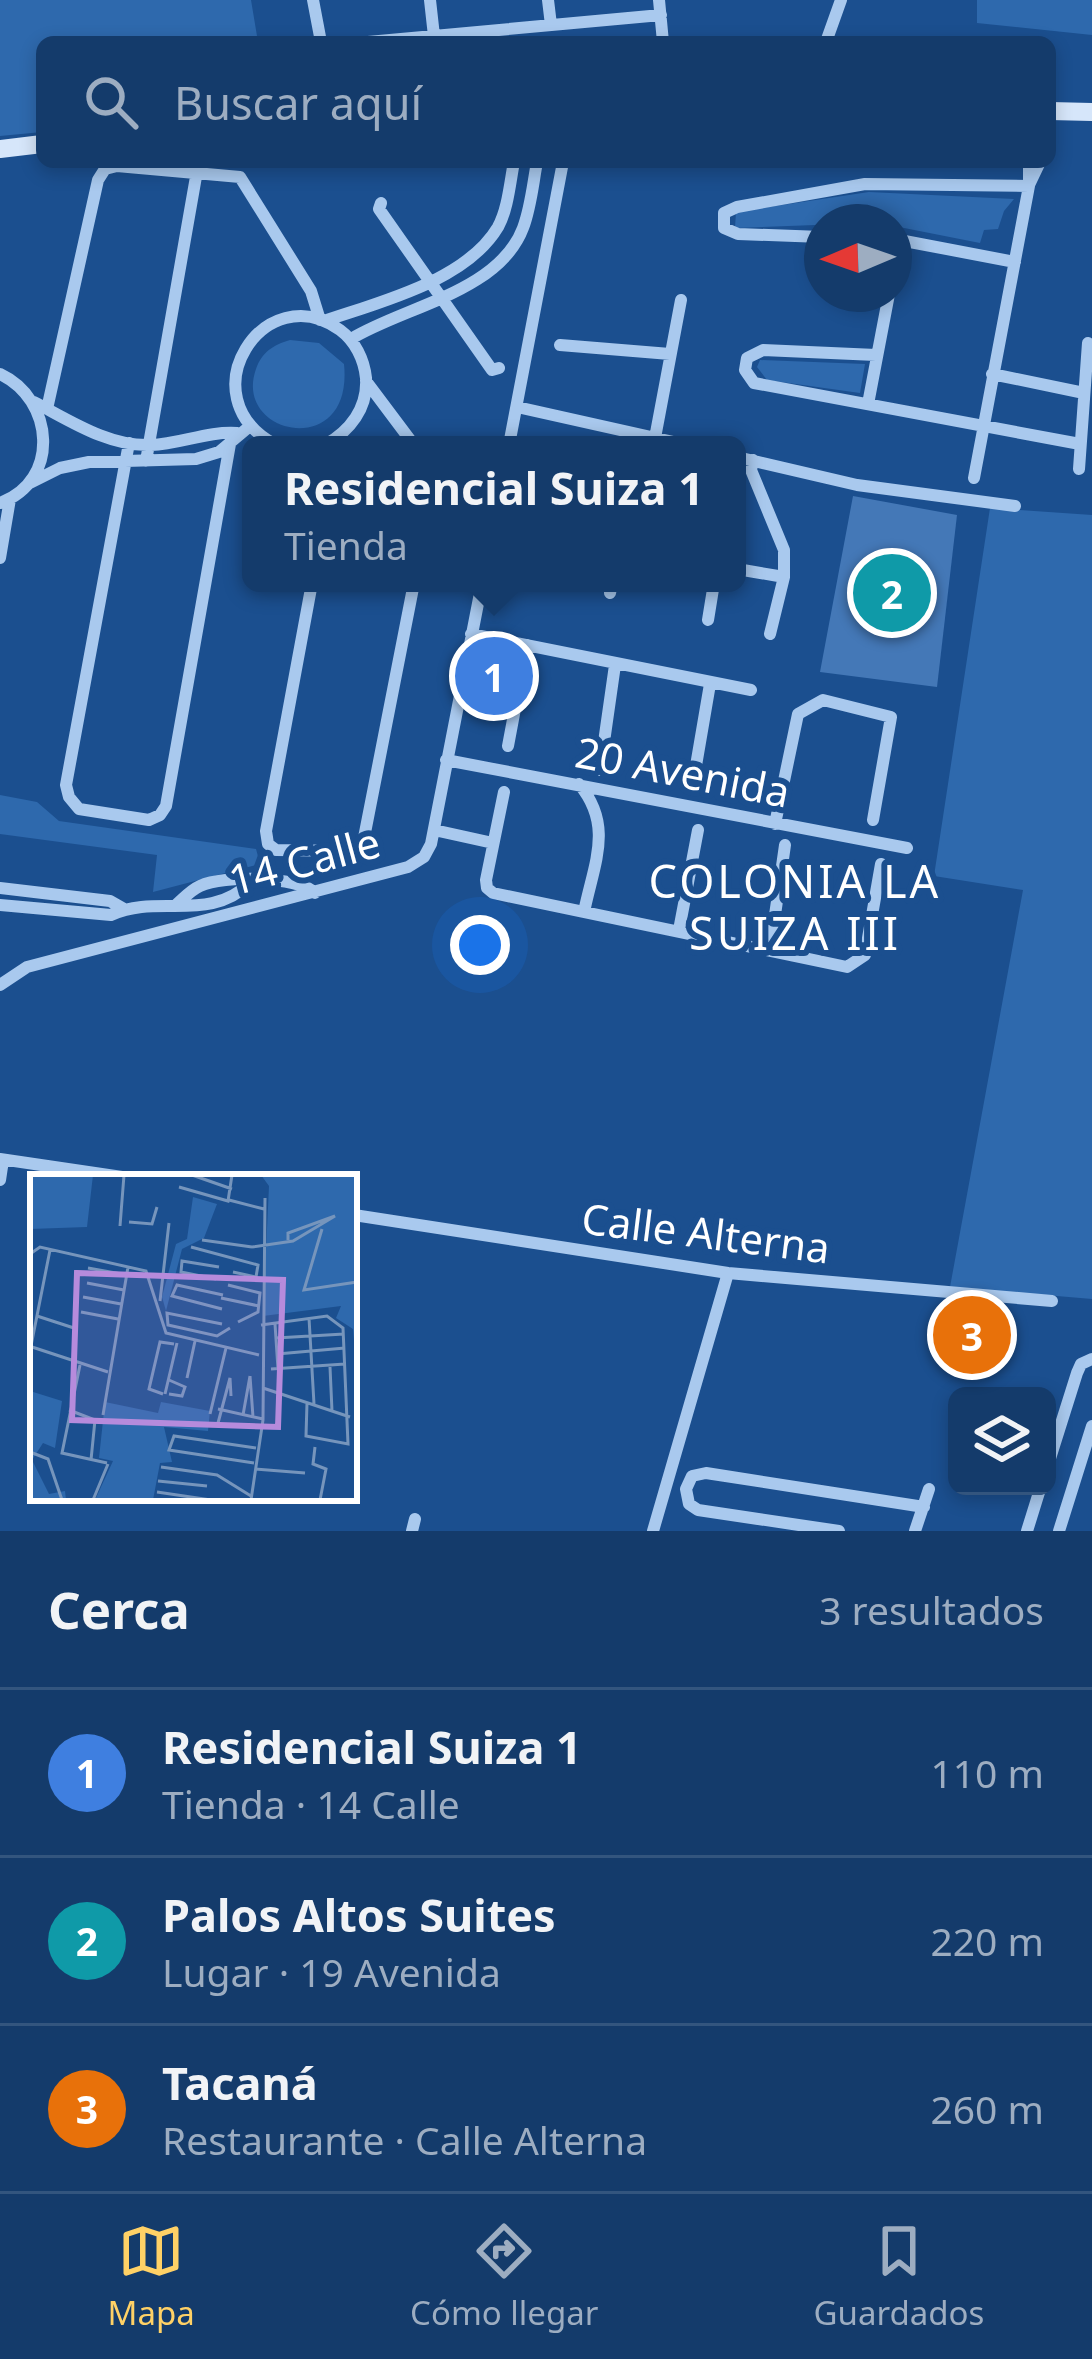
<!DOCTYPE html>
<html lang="es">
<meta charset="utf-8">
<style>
:root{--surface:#143b6b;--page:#1d4271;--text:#f1f3f6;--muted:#9dadc1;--line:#33557e;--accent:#ffd166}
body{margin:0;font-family:"Noto Sans",sans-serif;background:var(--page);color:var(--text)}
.controls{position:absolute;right:36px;bottom:36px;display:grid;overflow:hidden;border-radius:18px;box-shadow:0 6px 18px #0003}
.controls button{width:108px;height:108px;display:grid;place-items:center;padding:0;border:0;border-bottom:3px solid var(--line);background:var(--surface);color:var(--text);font:60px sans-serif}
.compass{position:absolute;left:804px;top:204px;width:108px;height:108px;border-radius:50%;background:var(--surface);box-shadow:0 6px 18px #0003;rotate:268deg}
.you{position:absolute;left:480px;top:945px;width:42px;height:42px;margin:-30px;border:9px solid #fff;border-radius:50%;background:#1a73e8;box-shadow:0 0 0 18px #1a73e833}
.badge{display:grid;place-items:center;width:78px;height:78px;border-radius:50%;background:var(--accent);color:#fff;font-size:39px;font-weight:700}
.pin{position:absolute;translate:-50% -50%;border:6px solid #fff;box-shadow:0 3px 12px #0006}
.popup{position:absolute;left:242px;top:436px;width:504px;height:156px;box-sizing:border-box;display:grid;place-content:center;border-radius:18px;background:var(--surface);filter:drop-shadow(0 3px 9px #0005);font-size:39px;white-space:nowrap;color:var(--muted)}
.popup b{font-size:45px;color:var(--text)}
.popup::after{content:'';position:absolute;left:50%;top:100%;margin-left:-24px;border:24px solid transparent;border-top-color:var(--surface)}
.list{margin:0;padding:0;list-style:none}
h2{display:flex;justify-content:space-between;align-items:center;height:156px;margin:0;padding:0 48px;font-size:51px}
h2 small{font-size:39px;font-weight:400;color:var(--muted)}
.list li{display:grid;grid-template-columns:78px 1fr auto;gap:36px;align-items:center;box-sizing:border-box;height:168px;padding:0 48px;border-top:3px solid var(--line)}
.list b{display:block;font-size:45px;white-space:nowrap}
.list p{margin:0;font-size:39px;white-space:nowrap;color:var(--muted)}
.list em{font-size:39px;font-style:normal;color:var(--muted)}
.icon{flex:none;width:66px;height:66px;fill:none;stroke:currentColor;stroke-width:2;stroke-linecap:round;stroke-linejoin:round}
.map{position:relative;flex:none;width:1092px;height:1531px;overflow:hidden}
.search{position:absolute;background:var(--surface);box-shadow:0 6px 18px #0003;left:36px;right:36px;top:36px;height:132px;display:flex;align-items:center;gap:30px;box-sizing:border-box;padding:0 42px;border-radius:18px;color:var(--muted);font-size:45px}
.sheet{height:660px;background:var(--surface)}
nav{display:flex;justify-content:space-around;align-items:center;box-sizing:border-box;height:168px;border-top:3px solid var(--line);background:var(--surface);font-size:33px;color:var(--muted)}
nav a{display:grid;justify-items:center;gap:6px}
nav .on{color:var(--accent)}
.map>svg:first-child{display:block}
</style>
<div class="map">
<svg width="1092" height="1531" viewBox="0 0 1092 1531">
<rect width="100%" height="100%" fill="#1b4f8f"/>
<path fill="#2e69ad" d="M 0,0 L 251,0 L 258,42 L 42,42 L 42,132 L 0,136 Z
M 977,0 L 1092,0 L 1092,35 L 977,23 Z
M 869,192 L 1014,199 L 1004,211 L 998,229 L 984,230 L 980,243 L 894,226 L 894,222 L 735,228 L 736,212 Z
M 290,340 L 319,343 L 344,364 C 354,461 232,436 256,369 C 262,352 273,345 290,340 Z
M 760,360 L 865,364 L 860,393 L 767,380 L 757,367 Z
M 990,508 L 1092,515 L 1092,1299 L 950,1287 L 1023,890 L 934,876 Z
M 0,795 L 37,802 L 59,821 L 256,849 L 260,864 L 153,892 L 157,855 L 0,834 Z"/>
<path fill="#4478b7" d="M 853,496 L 957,515 L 937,687 L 820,672 Z"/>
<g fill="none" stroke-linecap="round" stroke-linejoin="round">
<path stroke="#a9c9ee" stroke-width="12" d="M 313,0 L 321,42
M 430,0 L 434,36
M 548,0 L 551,25
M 659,0 L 663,42
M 368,42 L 661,15
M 826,42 L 841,0
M 1029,185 L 1040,162
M 381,203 L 379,209 L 492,370 L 499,368
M 822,237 L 738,234 L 724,228 L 724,213 L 737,207 L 865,184 L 1029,186
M 894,239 L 1015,262
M 894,270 L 898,239
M 324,321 C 379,302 466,281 498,227 C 508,209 510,182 514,162
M 351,339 C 403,307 499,292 523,228 C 531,207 533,183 537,162
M 560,345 L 670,354
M 876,355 L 763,350 L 747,358 L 745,370 L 754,383 L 1080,444
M 0,374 C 54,399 61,481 0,503
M 992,374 L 1084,393
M 366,381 L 414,445
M 34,402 C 69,420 109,447 151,445 C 180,444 208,431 237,433
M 868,404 L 889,294
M 517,407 L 687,445
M 47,409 L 98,180 L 105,169 L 117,166 L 240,177 L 311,291 L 320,320
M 655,438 L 681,300
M 129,443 L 66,785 L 69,797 L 79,809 L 149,820 L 160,815 L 166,806 L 230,444
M 276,445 C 185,397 265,275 340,330 C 355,341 364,359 366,378 C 368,408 350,431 325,445
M 509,445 L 563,162
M 737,457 L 857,485 L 1015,506
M 753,460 L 751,470 L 784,550 L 784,577 L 770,634
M 146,461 L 197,171
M 1079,469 L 1088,343
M 974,478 L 1029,186 L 1029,162
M 30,483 L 60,468 L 89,462 L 196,459 L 219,452 L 250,426
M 0,558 L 10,499
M 737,569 L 784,577
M 312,583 L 266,831 L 268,844 L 276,850 L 352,851 L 362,848 L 414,583
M 610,593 L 612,583
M 708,620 L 714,583
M 471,634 L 751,690
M 508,746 L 527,645
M 446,760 L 907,848
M 600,770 L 615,665
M 579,784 C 614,826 594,863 584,912
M 692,789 L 710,684
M 504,792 L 486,880 L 487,888 L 493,893 L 847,967 L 865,955 L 881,864
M 775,824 L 798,714 L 823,700 L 891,717 L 873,820
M 434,830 L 493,843
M 0,888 L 110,901 L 124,909
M 177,904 C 185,897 191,890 200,886 C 224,875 297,876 315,893
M 0,905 L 111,915 C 159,893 208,924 251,882
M 679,930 L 698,830
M 770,950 L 785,845
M 0,985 L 27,967 L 408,867 L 424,857 L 431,844 L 482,583
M 0,1159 L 122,1177
M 0,1180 L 3,1160
M 354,1215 L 728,1273 L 1052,1301
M 1047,1468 L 1077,1373 L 1081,1364 L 1092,1359
M 412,1531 L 415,1519
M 653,1531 L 728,1273
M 839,1531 L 698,1510 L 689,1504 L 686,1489 L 692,1476 L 706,1473 L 924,1507
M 915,1531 L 929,1489
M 1027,1531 L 1041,1486
M 1059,1531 L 1092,1426"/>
<path stroke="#d6e6fa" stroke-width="18" d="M 1050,111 L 1092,112
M 0,149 L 42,144"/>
</g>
<g text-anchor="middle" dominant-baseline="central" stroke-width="12" stroke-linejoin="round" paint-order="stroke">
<g font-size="42" fill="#fff" stroke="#1b4f8f">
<text transform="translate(683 771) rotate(11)">20 Avenida</text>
<text transform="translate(304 860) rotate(-15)">14 Calle</text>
<text transform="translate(706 1232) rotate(7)">Calle Alterna</text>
</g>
<g font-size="45" letter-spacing="3" fill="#fff" stroke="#1b4f8f">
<text x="795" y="880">COLONIA LA<tspan x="795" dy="52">SUIZA III</tspan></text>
</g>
</g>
<g transform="translate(30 1174)">
<rect width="327" height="327" fill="#1b4f8f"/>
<path d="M 0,1 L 63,1 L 57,53 L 0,55 ZM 231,1 L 327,1 L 327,202 L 323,155 L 306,144 L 311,132 L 233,142 L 239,12 ZM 163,23 L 187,30 L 174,64 L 152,75 L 136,137 L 132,123 L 146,70 L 157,65 ZM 0,217 L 32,227 L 25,274 L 13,269 L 2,286 L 19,320 L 35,317 L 36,326 L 0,326 ZM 75,228 L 128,239 L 131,228 L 180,237 L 178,257 L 134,253 L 142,288 L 130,289 L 123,326 L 65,326 L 83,287 L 69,284 Z" fill="#2e69ad"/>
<path fill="none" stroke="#7695bc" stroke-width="3" d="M 162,1 L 202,15M 149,13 L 198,27 L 202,1M 199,26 L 234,35M 99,48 L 122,50 L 127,33M 90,52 L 94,1M 292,55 L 274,116 L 327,108M 172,66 L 222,73M 161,73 L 228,91 L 226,103 L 203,98M 222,73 L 263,67 L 305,42 L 258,59 L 258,66M 0,80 L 10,73 L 116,97 L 136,159 L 229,181M 58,94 L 97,101M 186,105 L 151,98 L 152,87 L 189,93M 57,109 L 94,116M 198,111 L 230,119 L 228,138 L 208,148M 53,123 L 91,130M 191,124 L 229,132M 130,127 L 139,49M 192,135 L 142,122 L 147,111 L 193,121M 51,138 L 88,145M 7,142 L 47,155M 279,144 L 284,230M 192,150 L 137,139 L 138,151 L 187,162 L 200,154M 245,150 L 248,195M 231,151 L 297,142 L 313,154 L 318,270 L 276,262 L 277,229M 246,164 L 314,160M 1,172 L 20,76M 2,173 L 78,198M 247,180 L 315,174M 50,191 L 32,279 L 77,289M 300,193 L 302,237M 241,195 L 315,190M 220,202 L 223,243M 157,204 L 165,167M 139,206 L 155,213 L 152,222 L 139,220M 233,214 L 320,243M 133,220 L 119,215 L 130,168 L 144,170M 135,220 L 147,169M 188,235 L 233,245M 39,236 L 65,246 L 61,286M 180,240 L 196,174M 73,241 L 98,93M 213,241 L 220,202M 188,249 L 200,204 L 201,222M 285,273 L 283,290 L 296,295 L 290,326M 0,278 L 18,285 L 32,326M 224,289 L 139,276 L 144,262 L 226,274M 131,293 L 187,301 L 221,322M 225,295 L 275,299M 128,307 L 177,312M 127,318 L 181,326M 63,326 L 78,290M 221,326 L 233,246 L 235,24"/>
<path fill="#b68bdc" fill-opacity="0.15" stroke="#b68bdc" stroke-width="6" d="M 47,99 L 253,106 L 248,253 L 42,246 Z"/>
<rect width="327" height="327" fill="none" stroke="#fff" stroke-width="6"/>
</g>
</svg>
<div class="controls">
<button><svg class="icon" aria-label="layers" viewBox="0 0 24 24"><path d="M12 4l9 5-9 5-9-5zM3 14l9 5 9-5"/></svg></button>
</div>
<svg class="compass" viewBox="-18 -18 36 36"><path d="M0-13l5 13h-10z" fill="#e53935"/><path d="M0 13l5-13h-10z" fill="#9dadc1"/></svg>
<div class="you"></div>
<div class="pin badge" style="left:494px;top:676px;background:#3f7fe0">1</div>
<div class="popup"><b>Residencial Suiza 1</b>Tienda</div>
<div class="pin badge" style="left:892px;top:593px;background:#0f9aa8">2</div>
<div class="pin badge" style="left:972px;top:1335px;background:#e8710a">3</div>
<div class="search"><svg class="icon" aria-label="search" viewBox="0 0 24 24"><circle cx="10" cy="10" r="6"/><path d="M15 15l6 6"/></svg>Buscar aquí</div>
</div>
<section class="sheet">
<h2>Cerca<small>3 resultados</small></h2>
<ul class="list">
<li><span class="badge" style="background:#3f7fe0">1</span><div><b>Residencial Suiza 1</b><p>Tienda · 14 Calle</p></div><em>110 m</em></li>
<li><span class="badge" style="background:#0f9aa8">2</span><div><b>Palos Altos Suites</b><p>Lugar · 19 Avenida</p></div><em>220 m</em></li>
<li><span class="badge" style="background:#e8710a">3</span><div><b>Tacaná</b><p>Restaurante · Calle Alterna</p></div><em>260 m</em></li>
</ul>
</section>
<nav>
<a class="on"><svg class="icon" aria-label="map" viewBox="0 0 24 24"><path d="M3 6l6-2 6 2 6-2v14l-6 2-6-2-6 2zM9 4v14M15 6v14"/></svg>Mapa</a>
<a><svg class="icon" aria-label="directions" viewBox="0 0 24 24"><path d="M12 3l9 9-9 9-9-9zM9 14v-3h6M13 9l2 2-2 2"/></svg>Cómo llegar</a>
<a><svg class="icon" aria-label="saved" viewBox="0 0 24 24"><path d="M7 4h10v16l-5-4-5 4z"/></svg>Guardados</a>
</nav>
